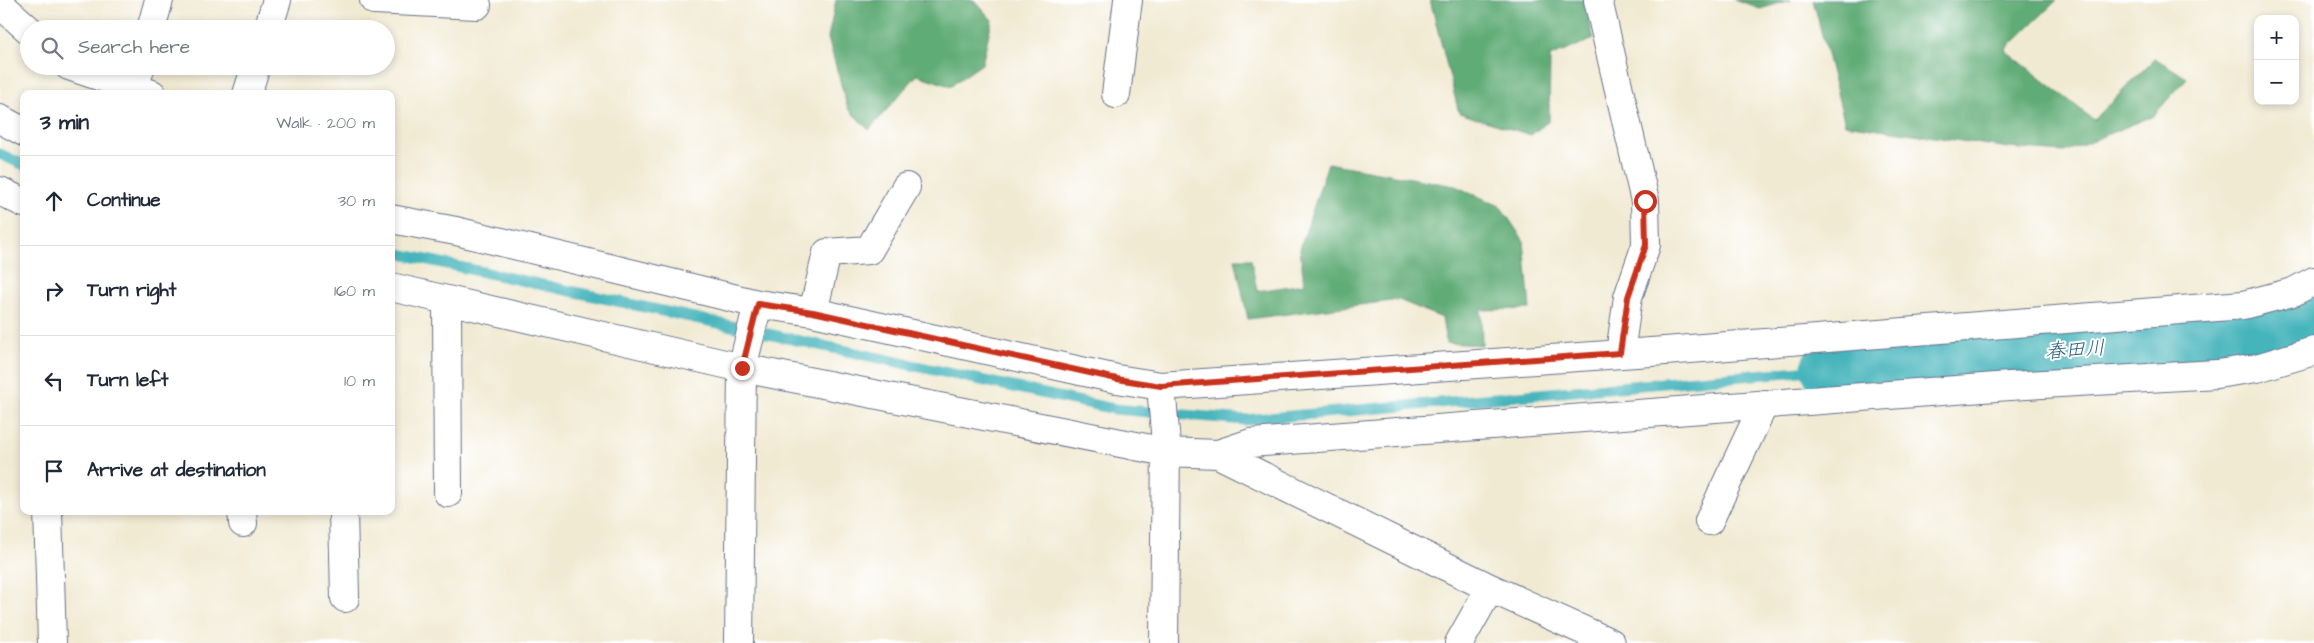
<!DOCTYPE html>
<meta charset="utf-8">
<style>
:root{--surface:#fff;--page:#f6f6f7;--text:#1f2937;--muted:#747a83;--line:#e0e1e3}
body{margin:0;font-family:"Architects Daughter","Klee One",sans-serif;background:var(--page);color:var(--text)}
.controls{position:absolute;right:15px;top:15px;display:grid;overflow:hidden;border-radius:10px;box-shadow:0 2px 8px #0003}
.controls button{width:45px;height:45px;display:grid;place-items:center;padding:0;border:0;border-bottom:1px solid var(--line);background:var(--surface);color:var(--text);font:25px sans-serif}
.stop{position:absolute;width:15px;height:15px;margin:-11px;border:4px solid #c8321e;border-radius:50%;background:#fff}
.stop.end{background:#c8321e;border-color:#fff;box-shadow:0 1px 5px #0008}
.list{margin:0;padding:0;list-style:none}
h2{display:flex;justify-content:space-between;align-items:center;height:65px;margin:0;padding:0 20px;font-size:21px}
h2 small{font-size:16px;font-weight:400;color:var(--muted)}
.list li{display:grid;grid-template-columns:32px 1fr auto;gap:15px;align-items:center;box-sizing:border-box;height:90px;padding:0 20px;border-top:1px solid var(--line)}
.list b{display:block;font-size:19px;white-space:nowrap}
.list em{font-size:16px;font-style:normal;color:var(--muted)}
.icon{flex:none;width:28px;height:28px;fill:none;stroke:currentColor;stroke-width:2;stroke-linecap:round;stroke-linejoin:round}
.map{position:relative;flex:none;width:2314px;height:643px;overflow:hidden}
.search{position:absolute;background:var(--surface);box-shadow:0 2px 8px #0003;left:20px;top:20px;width:375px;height:55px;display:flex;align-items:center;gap:12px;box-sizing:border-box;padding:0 18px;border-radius:28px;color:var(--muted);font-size:19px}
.panel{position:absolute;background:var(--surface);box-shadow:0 2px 8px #0003;left:20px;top:90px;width:375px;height:425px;border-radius:10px}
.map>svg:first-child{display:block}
</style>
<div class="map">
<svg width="2314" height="643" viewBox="0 0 2314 643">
<rect width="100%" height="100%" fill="#fff"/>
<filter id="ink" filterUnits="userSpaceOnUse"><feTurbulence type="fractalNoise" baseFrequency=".02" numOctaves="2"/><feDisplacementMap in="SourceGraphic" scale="10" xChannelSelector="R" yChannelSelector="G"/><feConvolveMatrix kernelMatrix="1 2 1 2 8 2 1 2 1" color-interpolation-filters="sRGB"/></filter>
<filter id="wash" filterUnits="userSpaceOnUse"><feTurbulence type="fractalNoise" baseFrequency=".0096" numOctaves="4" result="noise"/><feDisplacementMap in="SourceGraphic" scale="20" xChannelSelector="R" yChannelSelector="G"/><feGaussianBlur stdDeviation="1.12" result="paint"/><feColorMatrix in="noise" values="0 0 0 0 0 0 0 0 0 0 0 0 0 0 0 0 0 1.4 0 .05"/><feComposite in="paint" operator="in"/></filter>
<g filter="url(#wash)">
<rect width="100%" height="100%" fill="#f1ead3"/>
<path fill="#60ac76" stroke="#3e6e6a" d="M 836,0 L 974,0 L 992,20 L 982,64 L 950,86 L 917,75 L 869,130 L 848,109 L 828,38 Z
M 1430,0 L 1586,0 L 1583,1 L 1594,39 L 1550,57 L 1549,121 L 1531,135 L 1459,113 Z
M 1734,0 L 1791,0 L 1760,9 Z
M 1813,0 L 2057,0 L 2005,50 L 2094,120 L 2155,58 L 2187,78 L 2153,116 L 2064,152 L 2009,148 L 1845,124 Z
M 1328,163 L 1455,186 L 1500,206 L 1524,241 L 1530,309 L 1481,310 L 1482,345 L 1446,343 L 1442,318 L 1399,300 L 1248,319 L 1235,259 L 1251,259 L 1257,291 L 1304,284 L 1300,249 Z"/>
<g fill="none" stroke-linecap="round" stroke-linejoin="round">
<path stroke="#44b4bb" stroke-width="11" d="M 0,154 L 24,165
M 391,252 L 1114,409 L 1245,420 L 1834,368"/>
<path stroke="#44b4bb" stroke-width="65" d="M 1834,368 L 2184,342 L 2314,319"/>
</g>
</g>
<g filter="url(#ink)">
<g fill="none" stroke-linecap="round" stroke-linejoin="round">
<defs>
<path id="minor" d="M 374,0 L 477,5
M 1598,0 L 1645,201 L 1646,245 L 1628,297 L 1620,353
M 0,4 L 29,30
M 151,29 L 159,0
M 268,29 L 277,0
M 69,66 L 152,94
M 134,88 L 141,66
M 247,94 L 256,66
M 1116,94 L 1128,0
M 0,119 L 24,132
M 0,191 L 24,203
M 391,219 L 456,231 L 758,304 L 813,312 L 1117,379 L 1161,386 L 1665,351 L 2243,305 L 2293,292 L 2314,281
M 391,287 L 742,368 L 1166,452 L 1218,454 L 1251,443 L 2009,386 L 2217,374 L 2257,368 L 2314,351
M 447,300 L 448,493
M 813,312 L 827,253 L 869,250 L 906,187
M 1161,386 L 1166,443 L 1164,643
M 1218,454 L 1490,588 L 1611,643
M 48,511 L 52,643
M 242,511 L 243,523
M 343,511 L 345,598
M 1709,521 L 1764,404
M 739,643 L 742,368 L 758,304
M 1459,643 L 1490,588"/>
</defs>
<use href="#minor" stroke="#667087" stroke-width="30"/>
<use href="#minor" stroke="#fff" stroke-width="28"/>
</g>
</g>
<g fill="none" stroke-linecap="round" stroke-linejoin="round" filter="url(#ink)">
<path stroke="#c8321e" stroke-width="6" d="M 742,368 L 758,304 L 813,312 L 1117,379 L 1161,386 L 1620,353 L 1628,297 L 1646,245 L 1645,201"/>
</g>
<g text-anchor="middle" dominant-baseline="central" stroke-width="4" stroke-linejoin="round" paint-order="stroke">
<g font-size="20" font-style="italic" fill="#295e7f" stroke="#fff">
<text transform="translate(2075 350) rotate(-4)">春田川</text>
</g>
</g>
</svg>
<div class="controls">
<button>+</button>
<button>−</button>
</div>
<div class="stop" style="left:1645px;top:201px"></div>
<div class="stop end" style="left:742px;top:368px"></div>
<div class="search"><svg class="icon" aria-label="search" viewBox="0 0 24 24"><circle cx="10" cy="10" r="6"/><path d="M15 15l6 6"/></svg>Search here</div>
<section class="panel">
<h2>3 min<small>Walk · 200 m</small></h2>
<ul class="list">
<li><svg class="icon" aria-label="ahead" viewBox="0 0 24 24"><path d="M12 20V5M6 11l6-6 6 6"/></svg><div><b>Continue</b></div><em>30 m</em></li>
<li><svg class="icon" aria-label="right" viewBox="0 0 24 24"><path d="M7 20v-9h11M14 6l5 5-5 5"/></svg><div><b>Turn right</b></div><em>160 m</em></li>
<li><svg class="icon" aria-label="left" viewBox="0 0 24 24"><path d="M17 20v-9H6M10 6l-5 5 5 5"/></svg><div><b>Turn left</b></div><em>10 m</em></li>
<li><svg class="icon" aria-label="arrive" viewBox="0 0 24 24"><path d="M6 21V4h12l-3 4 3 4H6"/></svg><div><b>Arrive at destination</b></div></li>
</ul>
</section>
</div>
